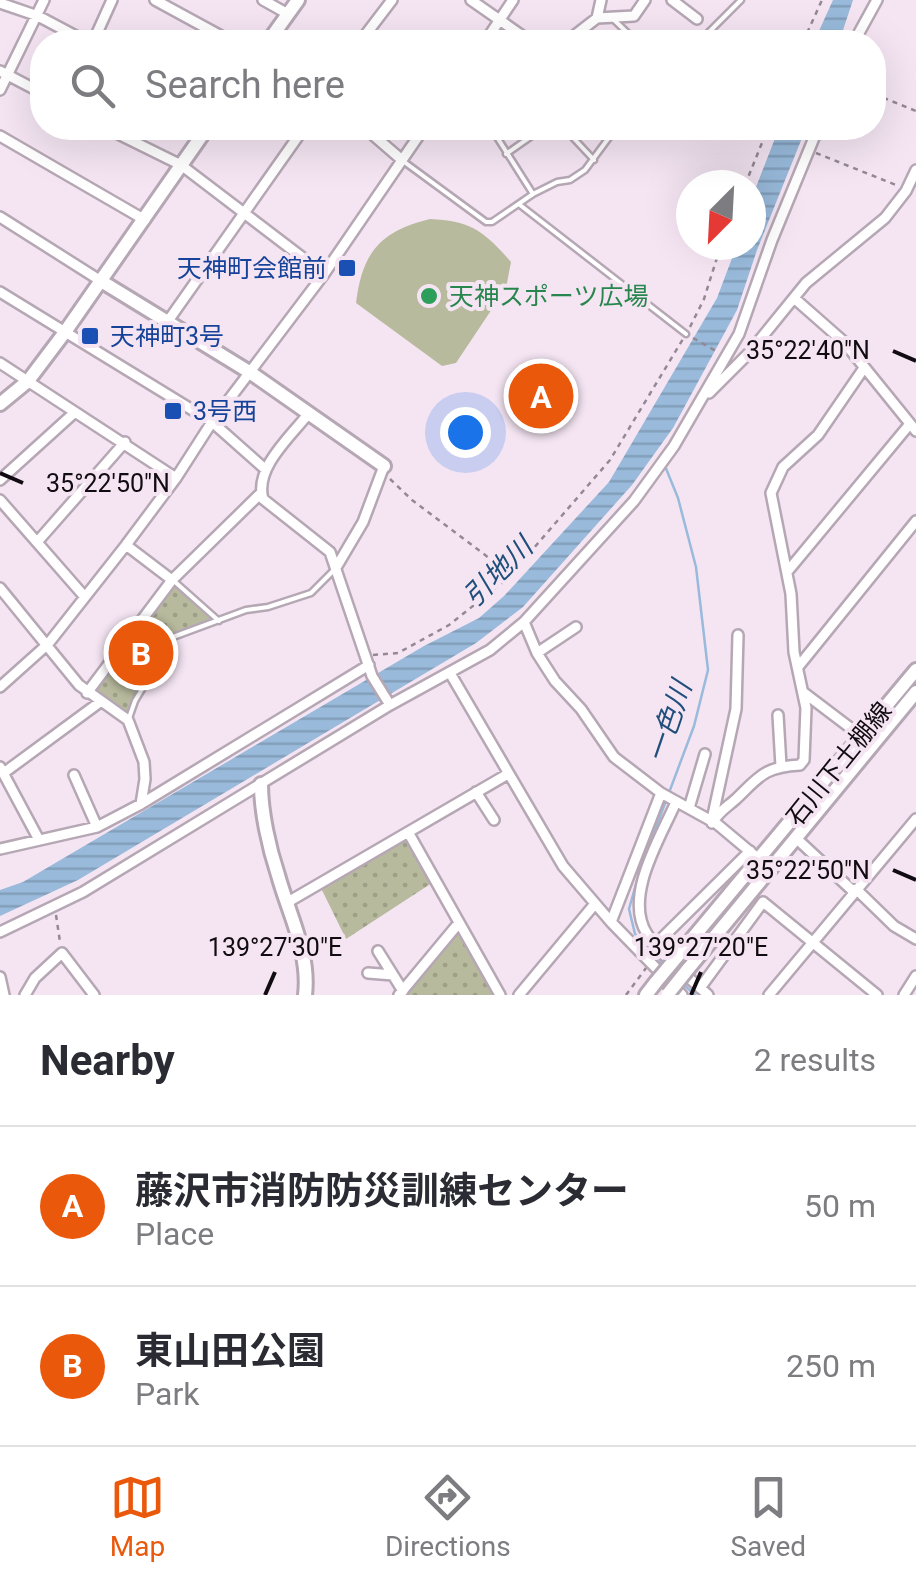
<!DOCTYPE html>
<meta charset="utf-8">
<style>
:root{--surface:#fff;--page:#f2f2f3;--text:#2b2b33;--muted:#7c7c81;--line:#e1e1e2;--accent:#ea580c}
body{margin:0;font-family:Roboto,"Noto Sans JP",sans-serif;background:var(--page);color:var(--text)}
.compass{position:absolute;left:676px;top:170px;width:90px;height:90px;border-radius:50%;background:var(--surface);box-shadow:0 10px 40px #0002;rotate:204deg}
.you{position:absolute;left:465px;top:432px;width:35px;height:35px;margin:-25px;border:8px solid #fff;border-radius:50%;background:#1a73e8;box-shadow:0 0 0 15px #1a73e833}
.badge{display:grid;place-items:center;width:65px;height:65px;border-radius:50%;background:var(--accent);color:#fff;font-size:32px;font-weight:700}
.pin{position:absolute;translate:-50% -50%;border:5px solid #fff;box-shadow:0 2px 10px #0006}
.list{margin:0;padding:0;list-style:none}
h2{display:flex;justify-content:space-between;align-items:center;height:130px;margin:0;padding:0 40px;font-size:42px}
h2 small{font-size:32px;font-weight:400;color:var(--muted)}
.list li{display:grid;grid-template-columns:65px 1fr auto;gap:30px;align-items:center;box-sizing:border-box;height:160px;padding:0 40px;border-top:2px solid var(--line)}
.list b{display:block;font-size:38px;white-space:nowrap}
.list p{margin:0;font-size:32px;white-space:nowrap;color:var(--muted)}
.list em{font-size:32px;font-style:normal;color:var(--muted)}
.icon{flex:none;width:55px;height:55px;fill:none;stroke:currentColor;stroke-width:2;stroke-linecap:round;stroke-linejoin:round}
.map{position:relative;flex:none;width:916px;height:995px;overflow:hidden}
.search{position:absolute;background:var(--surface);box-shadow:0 10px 40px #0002;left:30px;right:30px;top:30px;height:110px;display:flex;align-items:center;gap:25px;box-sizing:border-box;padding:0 35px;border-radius:40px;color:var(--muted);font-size:38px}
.sheet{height:450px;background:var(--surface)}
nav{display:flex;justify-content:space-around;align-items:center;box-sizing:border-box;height:140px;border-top:2px solid var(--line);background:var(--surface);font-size:28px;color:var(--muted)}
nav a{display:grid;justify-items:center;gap:5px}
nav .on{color:var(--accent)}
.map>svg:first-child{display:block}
</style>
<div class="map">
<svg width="916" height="995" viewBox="0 0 916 995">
<defs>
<pattern id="park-dots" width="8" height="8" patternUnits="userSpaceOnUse" patternTransform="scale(2.5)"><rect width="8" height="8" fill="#b8ba9e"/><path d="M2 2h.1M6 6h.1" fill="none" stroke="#9d9f87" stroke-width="1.8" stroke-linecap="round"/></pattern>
<pattern id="water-rules" width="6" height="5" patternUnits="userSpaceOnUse" patternTransform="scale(2.5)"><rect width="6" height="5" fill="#99badb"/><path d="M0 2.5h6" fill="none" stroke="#839fbb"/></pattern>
</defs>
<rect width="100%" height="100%" fill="#f5e5f3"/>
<path fill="#b8ba9e" d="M 430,219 C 471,221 484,231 511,262 L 506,288 L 456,363 L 442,366 L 356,303 C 362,253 380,231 430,219 Z"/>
<path fill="url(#park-dots)" d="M 172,580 L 219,621 L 173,637 L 135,701 L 128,720 L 87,693 Z
M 408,832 L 435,881 L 346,939 L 319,884 Z
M 455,935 L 460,935 L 494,995 L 405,995 Z"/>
<path fill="url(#water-rules)" d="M 833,0 L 853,0 L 839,42 L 814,42 Z
M 779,128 L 806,128 L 757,250 L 737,310 L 673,428 L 632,485 L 523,607 L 476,643 L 78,880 L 0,916 L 0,890 L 23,882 L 424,646 L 479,618 L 504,596 L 609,482 L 717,298 L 737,245 L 751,245 L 751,200 Z"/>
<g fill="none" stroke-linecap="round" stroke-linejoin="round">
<path stroke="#99badb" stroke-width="2.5" d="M 665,966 L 635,934 L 629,909 L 640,870 L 694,726 L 708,670 L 696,567 L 678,498 L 665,466
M 681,982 L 695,995"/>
<defs>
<path id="lane" d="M 612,18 L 637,42
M 699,42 L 741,0
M 478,128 L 495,134 L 533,194
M 564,128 L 594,160
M 506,154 L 543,128
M 403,161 L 486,222 L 492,222 L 533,194 L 557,182 L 570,180 L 585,170 L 616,128
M 520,205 L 686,334
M 174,581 L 219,621
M 129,718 L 135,701 L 173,637 L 246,610 L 268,607 L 311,593 L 334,570"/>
<path id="street" d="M 155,0 L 232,42
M 263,0 L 288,14
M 471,0 L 531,42
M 672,0 L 697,19
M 0,3 L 38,16 L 87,42
M 597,18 L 601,0
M 93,42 L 112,0
M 360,42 L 392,0
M 485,42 L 513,0
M 566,42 L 597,18 L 634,16 L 645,0
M 854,42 L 877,0
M 0,71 L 42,93
M 0,90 L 44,0
M 106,128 L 181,165 L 324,274
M 365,128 L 402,160
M 0,136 L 145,220
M 0,217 L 101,281
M 0,292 L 212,422 L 265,469
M 794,298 L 844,342 L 916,431
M 168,321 L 304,128
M 0,363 L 176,478
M 709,393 L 750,352 L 806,283 L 885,218 L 906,191 L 916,170
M 309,413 C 291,436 254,468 263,499 L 330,552 L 372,676 L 390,705
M 0,480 L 74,413
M 0,500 L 84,596
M 38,541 L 125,442
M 126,545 L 172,580
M 337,566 L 363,522 L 384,466
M 787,572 L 909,425
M 0,588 L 79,685 L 128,720 L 144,762 L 145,779 L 141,804
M 524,622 L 537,653 L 555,681 L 581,709 L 614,757 L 661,793 L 717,824 L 772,870
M 537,653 L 576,627
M 798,667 L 916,521
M 450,673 L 563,866 L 611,922
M 0,687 L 48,644 L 126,545 L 176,478 L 212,422 L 324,274 L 424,128
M 803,692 L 861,736
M 87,693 L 172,580 L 261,493
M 778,715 L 781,766
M 0,767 L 38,838
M 5,772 L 100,702
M 74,775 L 97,827
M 476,792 L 494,820
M 661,793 L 611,922 L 682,995
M 676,802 C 661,837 623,896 647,934 C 662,957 688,976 708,995
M 689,808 L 705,754
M 713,815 L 736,709 L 738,635
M 712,823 C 719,811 726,808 736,799 C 760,776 764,767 800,765 L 804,760 L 806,708 L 794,652 L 791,594 L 771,493 L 783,467 L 818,435 L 864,368
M 408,832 L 500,995
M 797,839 L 854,892
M 0,849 L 97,827 L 141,804 L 369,665
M 856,889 L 894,926 L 916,939
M 288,902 L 508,774
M 0,932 L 83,892 L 390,705 L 490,650 L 524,622 L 634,501 L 674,446 L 739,334 L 772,240 L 818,128
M 656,944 L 750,851
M 378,951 L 403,991
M 368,973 L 393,975
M 0,977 L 4,995
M 700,988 L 763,902 L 877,995
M 25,995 L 35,978 L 62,953 L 94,995
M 399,995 L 458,924
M 519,995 L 594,905
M 769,995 L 916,819
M 904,995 L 916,976"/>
<path id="secondary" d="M 268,42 L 298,0
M 101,281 L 251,373 L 384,466
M 0,404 L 28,381 L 65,332 L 207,128
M 261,784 C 261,812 269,848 278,875 C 289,915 310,953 305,995
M 676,958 L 916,670
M 688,969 L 916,692
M 646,995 L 656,982"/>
</defs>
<use href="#lane" stroke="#b6a7b4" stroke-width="9"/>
<use href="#street" stroke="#b6a7b4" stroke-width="14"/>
<use href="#secondary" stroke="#b6a7b4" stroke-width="18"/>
<path stroke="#948993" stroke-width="2.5" stroke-dasharray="5 5" stroke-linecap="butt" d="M 803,42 L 822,0
M 874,94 L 916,111
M 816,153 L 896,185
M 745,185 L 768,128
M 690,327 L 704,299 L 721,245
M 693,338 L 716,351
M 390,479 L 412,500 L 509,573
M 373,655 L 398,653 L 449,625 L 507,579 L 610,460 L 683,339
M 56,915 L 60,942
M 626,995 L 646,968"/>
<use href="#lane" stroke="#fff" stroke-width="4"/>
<use href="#street" stroke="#fff" stroke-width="9"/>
<use href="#secondary" stroke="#fff" stroke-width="12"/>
<defs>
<path id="secondary-bridge" d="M 656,982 L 676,958
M 668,994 L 688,969"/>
</defs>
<use href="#secondary-bridge" stroke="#b6a7b4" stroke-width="18" stroke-linecap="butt"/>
<use href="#secondary-bridge" stroke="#fff" stroke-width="12"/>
</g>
<path fill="none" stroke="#110c11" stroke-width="4" d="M 893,351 L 916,361M 0,473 L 23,483M 893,870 L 916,880M 265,995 L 275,972M 691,995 L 701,972"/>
<g fill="#1a4fb4" stroke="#f5e5f3" stroke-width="4">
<rect x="337" y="258" width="20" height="20" rx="5"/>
<rect x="80" y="326" width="20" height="20" rx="5"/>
<rect x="163" y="401" width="20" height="20" rx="5"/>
</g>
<circle fill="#2e9e5b" stroke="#f5e5f3" stroke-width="4" cx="429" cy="296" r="10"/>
<g text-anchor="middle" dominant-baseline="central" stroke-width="8" stroke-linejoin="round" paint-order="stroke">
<g font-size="25" fill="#164399" stroke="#f5e5f3" text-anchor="start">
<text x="327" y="268" text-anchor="end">天神町会館前</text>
<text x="110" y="336">天神町3号</text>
<text x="193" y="411">3号西</text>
</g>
<g font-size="25" fill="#27864d" stroke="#f5e5f3" text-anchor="start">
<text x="449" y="296">天神スポーツ広場</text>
</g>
<g font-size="25" fill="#110c11" stroke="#f5e5f3">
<text transform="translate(839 764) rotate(-51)">石川下土棚線</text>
</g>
<g font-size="28" font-style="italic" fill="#204f7b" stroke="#f5e5f3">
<text transform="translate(498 572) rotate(-45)">引地川</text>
<text transform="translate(669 722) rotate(-71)">一色川</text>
</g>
</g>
<g font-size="25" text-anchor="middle" fill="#110c11" stroke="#f5e5f3" stroke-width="8" stroke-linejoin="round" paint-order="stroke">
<text x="808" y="359">35°22'40"N</text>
<text x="108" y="492">35°22'50"N</text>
<text x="808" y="879">35°22'50"N</text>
<text x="275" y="956">139°27'30"E</text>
<text x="701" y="956">139°27'20"E</text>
</g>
</svg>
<svg class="compass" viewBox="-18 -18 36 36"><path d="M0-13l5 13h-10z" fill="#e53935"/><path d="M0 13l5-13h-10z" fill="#7c7c81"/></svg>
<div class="you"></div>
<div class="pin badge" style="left:541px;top:396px">A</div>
<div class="pin badge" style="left:141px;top:653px">B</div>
<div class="search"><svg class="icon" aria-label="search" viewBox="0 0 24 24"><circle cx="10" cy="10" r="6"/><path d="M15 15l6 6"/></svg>Search here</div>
</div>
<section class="sheet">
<h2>Nearby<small>2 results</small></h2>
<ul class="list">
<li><span class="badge">A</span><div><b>藤沢市消防防災訓練センター</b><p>Place</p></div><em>50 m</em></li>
<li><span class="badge">B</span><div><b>東山田公園</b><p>Park</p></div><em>250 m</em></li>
</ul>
</section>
<nav>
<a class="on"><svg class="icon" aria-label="map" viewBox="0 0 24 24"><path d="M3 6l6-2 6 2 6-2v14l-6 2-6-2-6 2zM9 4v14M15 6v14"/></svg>Map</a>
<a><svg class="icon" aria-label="directions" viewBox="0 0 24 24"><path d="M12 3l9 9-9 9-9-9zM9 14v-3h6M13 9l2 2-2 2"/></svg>Directions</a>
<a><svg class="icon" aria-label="saved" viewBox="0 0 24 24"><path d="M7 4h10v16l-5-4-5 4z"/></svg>Saved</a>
</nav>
